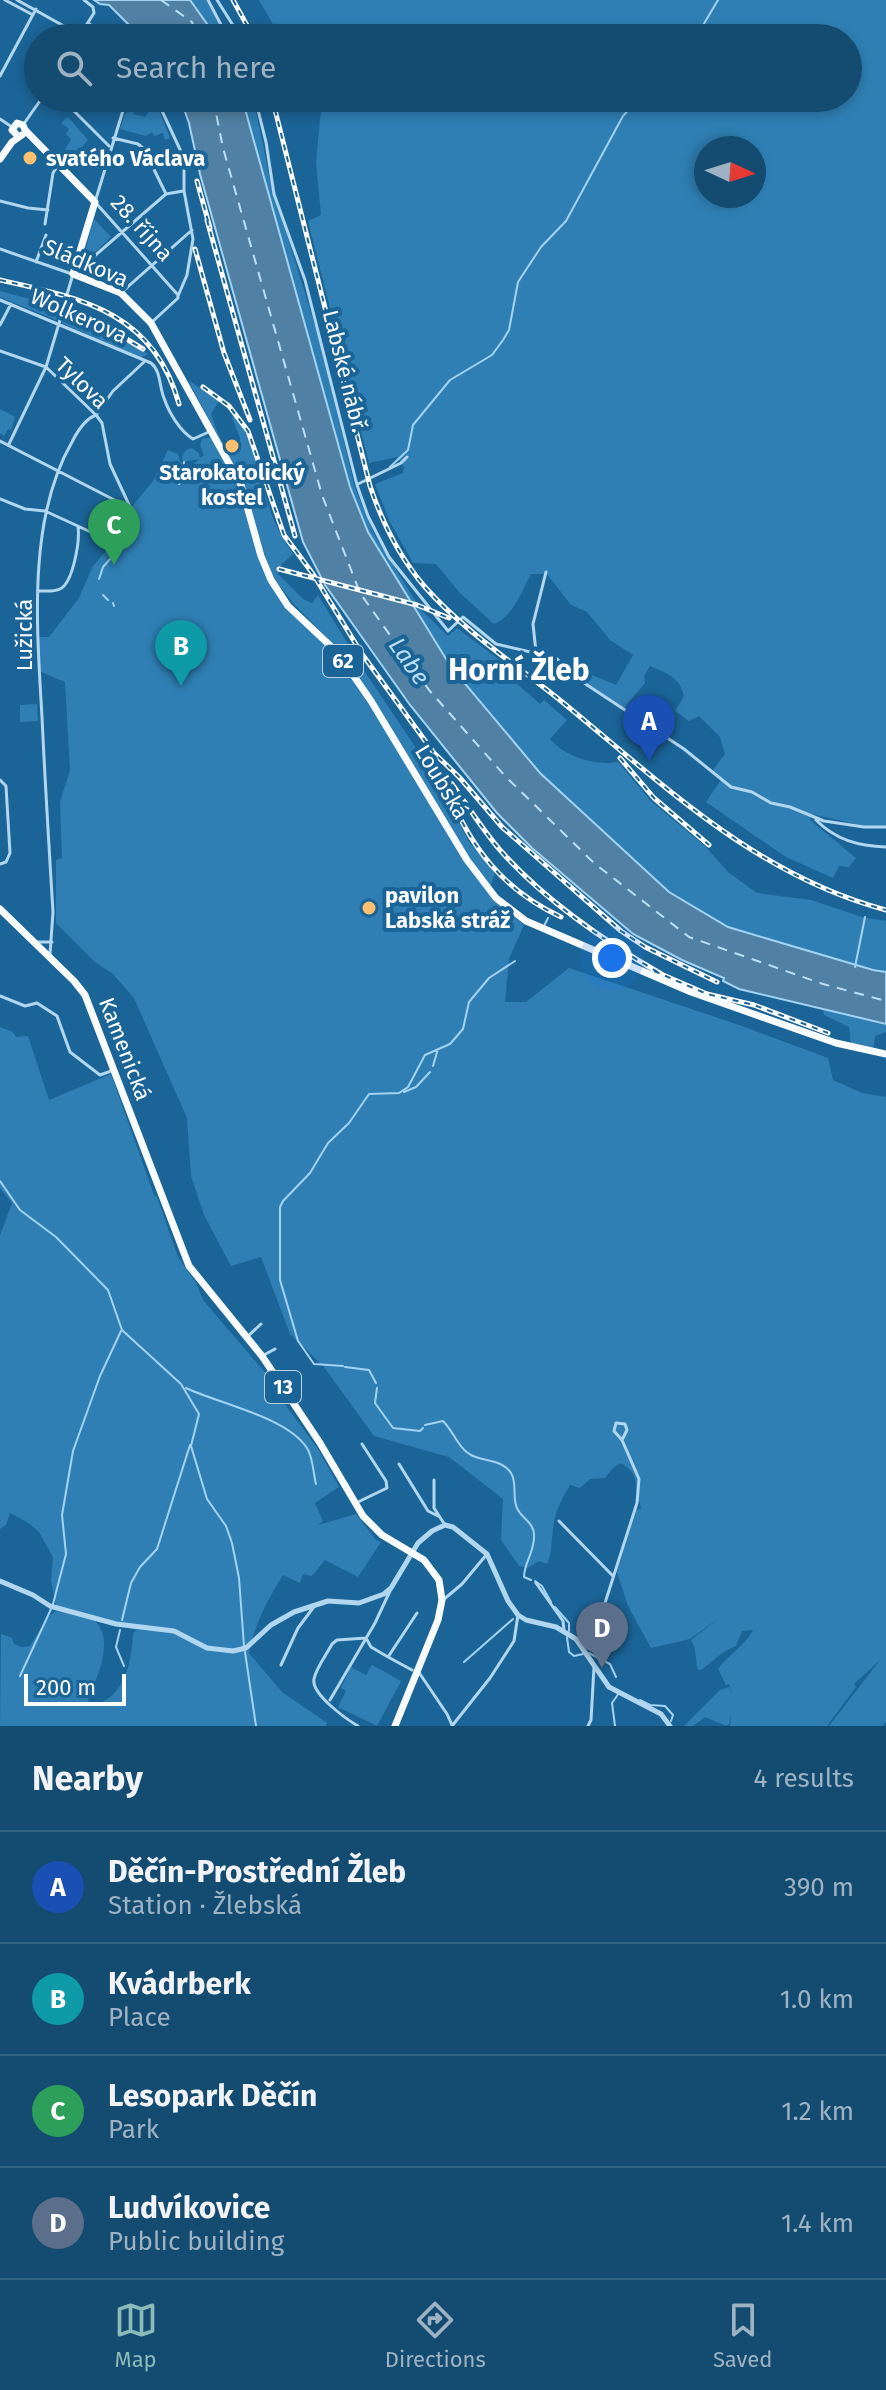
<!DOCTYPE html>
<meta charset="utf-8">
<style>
:root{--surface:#144b71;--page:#215579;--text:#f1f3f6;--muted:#9db3c3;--line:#336384;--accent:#8bbbb9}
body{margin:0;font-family:"Fira Sans",sans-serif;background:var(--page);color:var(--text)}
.compass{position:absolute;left:694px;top:136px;width:72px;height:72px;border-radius:50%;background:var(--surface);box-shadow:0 4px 12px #0003;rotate:94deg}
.scale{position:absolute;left:24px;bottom:20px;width:102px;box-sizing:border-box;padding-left:8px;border:4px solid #fff;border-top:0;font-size:22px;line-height:28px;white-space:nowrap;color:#fff;-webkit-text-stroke:6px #1b6497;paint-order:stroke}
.you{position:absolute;left:612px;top:958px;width:28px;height:28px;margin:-20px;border:6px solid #fff;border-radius:50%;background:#1a73e8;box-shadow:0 0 0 12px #1a73e833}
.badge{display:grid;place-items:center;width:52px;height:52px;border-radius:50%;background:var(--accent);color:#fff;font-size:26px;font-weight:700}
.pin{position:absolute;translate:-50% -66px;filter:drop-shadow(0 2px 4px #0008)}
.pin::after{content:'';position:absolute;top:42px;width:28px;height:24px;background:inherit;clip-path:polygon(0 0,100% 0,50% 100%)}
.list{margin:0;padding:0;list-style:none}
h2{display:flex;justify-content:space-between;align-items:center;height:104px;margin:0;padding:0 32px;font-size:34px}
h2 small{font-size:26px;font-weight:400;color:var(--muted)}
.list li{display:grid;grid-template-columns:52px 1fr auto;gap:24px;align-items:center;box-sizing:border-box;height:112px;padding:0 32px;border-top:2px solid var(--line)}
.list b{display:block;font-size:30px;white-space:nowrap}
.list p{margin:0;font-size:26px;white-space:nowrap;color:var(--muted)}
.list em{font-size:26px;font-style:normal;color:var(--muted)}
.icon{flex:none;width:44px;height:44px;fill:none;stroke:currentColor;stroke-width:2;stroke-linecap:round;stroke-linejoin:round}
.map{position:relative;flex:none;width:886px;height:1726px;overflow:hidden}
.search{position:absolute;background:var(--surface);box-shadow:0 4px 12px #0003;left:24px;right:24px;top:24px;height:88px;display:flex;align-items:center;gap:20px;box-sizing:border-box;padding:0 28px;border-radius:44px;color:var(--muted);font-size:30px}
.sheet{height:552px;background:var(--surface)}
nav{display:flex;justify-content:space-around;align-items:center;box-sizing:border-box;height:112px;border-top:2px solid var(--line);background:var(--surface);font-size:22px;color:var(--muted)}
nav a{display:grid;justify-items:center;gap:4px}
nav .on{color:var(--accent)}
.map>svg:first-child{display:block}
</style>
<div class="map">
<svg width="886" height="1726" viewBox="0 0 886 1726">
<rect width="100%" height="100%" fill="#1b6497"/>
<path fill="#2f7fb4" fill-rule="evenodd" d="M 190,0 L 206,0 L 227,38 L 217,38 Z
M 259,0 L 886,0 L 886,827 L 864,826 L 812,814 L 810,820 L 856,858 L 849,867 L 839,866 L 833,878 L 786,857 L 706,802 L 721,780 L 713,770 L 725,754 L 720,737 L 699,716 L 689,721 L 675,711 L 684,696 C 680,677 666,673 650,666 L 644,676 L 645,683 L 625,707 L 637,716 L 647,705 L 670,721 L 661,735 L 648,727 L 643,734 L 629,723 L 633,717 L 590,688 L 563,663 L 616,685 L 633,655 L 610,640 L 587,612 L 571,605 L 547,574 L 531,574 C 521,592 514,616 494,624 L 460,593 L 436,564 L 413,563 L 390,522 L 375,484 L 403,473 L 404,467 L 397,457 L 369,463 L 308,221 L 321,215 L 316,162 L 321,110 L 315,98 L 848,98 L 848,38 L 281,38 ZM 706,148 L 754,148 L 754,196 L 706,196 Z
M 242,98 L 253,98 L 271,184 L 319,338 L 355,488 L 374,534 L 408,589 L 422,611 L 448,636 L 457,628 L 513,670 L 516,683 L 540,704 L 544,700 L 567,720 L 550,739 C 565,757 596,766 618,762 L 651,801 L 705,846 L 728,872 L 757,893 L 811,900 L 862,917 L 886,921 L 886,972 L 873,970 L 728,927 L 669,892 L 540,773 L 451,667 L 368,532 L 350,487 Z
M 156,103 L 170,138 L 165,140 L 163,133 L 154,136 L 152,132 L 146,136 L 120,129 L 125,114 L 134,109 L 133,114 L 145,117 Z
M 68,117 L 88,140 L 66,165 L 60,158 L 71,139 L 66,134 L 69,129 L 61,123 Z
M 94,219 L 111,237 L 92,255 L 85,251 Z
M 0,291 L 60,307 L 56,320 L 0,297 Z
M 66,309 L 98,324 L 148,354 L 141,358 L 62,323 Z
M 188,380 L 219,401 L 211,414 C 216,427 219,443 231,450 L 239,448 L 240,438 L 232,418 L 234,416 C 259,444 259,481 272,515 C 277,529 285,541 293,554 L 282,564 L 278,574 L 303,599 L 312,603 L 318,595 L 363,669 L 432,772 L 469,842 L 495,873 L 491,885 L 469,858 L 336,647 L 293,603 L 271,575 L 244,486 Z
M 0,409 L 15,417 L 11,430 L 8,429 L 4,436 L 0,433 Z
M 211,437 L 235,481 L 260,562 L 274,592 L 286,608 L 337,656 L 499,904 L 524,925 L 509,959 L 505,1002 L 526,1002 L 569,968 L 739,1025 L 828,1058 L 833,1080 L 862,1093 L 886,1097 L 886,1722 L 882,1726 L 829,1726 L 880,1660 L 854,1684 L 856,1687 L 827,1726 L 730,1726 L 731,1714 L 729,1724 L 726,1726 L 705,1717 L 693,1726 L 684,1726 L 720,1690 L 729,1687 L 733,1696 L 729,1684 L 726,1685 L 718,1669 C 729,1654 744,1647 753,1630 L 742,1631 L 736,1646 L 725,1651 L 701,1670 L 698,1670 C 695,1660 697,1649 691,1640 L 722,1616 L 690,1639 L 651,1648 L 628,1606 L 617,1572 L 636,1511 L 641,1508 L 640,1502 L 636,1500 C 637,1483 637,1471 620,1463 L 611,1470 L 605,1478 L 590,1479 L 580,1488 L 570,1485 C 563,1497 556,1509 554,1523 C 551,1537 553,1551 547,1564 L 539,1561 L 528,1568 L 519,1566 L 501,1540 L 503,1499 L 449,1457 L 374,1436 L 324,1367 L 290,1334 L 261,1257 L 231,1266 L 204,1215 L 191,1176 L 187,1118 L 134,998 L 112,973 L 96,963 L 56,923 L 56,860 L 62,858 L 60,802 L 70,770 L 65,682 L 39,671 L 39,637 L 49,637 L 79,598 L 93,566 L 113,543 L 126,514 L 153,481 L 168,450 L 178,454 L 180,461 L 188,469 L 199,459 L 183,462 L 182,456 L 186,450 L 192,448 L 199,453 L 200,458 L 204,455 L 200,446 L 202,439 Z
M 37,704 L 38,721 L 20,722 L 20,705 Z
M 823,1009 L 886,1024 L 886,1032 L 875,1036 L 873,1051 L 851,1045 L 849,1027 L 824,1015 Z
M 0,1027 L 13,1032 L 16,1037 L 28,1036 L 49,1100 L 111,1074 L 154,1195 L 157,1197 L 178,1257 L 196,1283 L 203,1300 L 274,1383 L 284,1403 L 318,1449 L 339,1487 L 315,1503 L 323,1521 L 318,1525 L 356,1514 L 376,1540 L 381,1542 L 358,1577 L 325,1560 L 312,1576 L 303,1574 L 300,1583 L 283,1575 C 267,1601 255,1623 249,1653 L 282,1692 L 327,1723 L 326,1726 L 0,1726 L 1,1634 L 12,1638 L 14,1644 L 21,1647 L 30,1646 L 48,1617 L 57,1610 L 51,1581 L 53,1557 L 39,1532 L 27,1522 L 10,1513 L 6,1525 L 0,1529 L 0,1235 L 12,1203 L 0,1188 ZM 95,1621 L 137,1630 L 133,1633 C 132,1659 125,1701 91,1705 L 88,1700 C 97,1677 115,1641 95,1621 Z
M 372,1665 L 401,1681 L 377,1726 L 338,1707 L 346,1691 L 341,1688 L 351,1667 L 366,1675 Z"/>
<path fill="#5081a4" stroke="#a3d3f2" stroke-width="2" d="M 94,0 L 190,0 L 217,38 L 142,38 L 109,5 L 100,4 Z
M 180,98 L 242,98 L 350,487 L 368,532 L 451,667 L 540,773 L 669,892 L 728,927 L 873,970 L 886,972 L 886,1024 L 739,989 L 723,981 L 724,978 L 682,960 L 633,934 L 532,848 L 497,813 L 410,705 L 325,585 L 303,542 L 200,174 L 189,123 Z"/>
<path fill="#1b6497" d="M 315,578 L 416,602 L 420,608 L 318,582 Z"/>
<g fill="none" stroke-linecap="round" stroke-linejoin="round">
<path stroke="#a3d3f2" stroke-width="2" d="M 690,38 L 702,27 L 718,0
M 390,467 L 408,450 L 413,425 L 450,380 L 492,355 L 503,340 L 509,330 L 518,282 L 541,247 L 566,221 L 623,116 L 639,98
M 179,484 L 182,481 L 184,462
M 99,579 L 103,567 L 121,547
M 103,595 L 108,600
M 113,603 L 114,606
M 544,926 L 548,918
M 855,967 L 865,917
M 433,1066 L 438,1049
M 404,1092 L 416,1087 L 430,1072
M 0,1181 L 20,1210 L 56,1237 L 108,1290 L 122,1330 L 181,1384 L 199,1414 L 191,1446 L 207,1499 L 226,1526 L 232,1543 L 239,1578 L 244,1646
M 343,1366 L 314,1364 L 298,1341 L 280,1280 L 280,1207 L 283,1201 L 310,1173 L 328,1143 L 349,1123 L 369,1094 L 399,1093 L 408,1087 L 425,1055 L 450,1044 L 463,1029 L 469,1002 L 489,978 L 515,961
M 345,1367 L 369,1370 L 376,1383
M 186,1388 C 220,1404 287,1417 307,1448 C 313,1457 313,1472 316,1484
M 377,1388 L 375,1403 L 393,1428 L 420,1431 L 423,1428
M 425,1425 L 443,1421 C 454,1432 458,1448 471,1455 C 484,1462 502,1459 511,1473 C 518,1484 511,1499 518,1510 C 523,1519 534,1523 534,1535 C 535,1551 524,1563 524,1577 L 531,1580
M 535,1581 L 542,1586 L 551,1602
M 53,1604 L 66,1554 L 62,1515 L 73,1451 L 100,1376 L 121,1331
M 555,1607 L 569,1623 L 569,1631
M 122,1620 L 131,1583 L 140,1567 L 157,1549 L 190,1445
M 120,1630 L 116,1647 L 124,1666
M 567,1637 L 569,1652 L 574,1656 L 583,1654
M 245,1652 L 256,1726
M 589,1653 L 610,1664 L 616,1677
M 464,1662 L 513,1619
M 20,1676 L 51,1609
M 640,1700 L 650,1705 L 665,1706 L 673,1715 L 671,1721
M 615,1726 L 612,1703 L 619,1693"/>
<path stroke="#bcdff7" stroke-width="2" stroke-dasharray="10 8" stroke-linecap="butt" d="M 161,0 L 192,22 L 198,38
M 213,98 L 223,148 L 322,495 L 360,593 L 429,690 L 505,776 L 594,863 L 689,937 L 823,984 L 886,1001"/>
<path stroke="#b0d6f0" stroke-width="3" d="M 5,0 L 33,15
M 17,0 L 80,35
M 208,0 L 228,38
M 217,0 L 241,38
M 88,23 L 108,38
M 78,38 L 94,13 L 93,7 L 84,0
M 0,76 L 36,9
M 61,98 L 109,146
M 130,98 L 125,104 L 95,202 L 178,295 L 178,298 L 151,323
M 156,98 L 184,158 L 184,191 L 193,239 L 187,275 L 178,296
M 255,98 L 266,142 L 274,194 L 305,280 L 357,485 L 368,516 L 389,557 L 448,631 L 463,617 L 496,644 L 556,658 L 581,681 L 684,749 L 731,787 L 752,792 L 771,803 L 790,807 L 824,821 L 864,827 L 886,827
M 264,100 L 265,98
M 0,119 L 12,127
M 23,125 L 42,98
M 113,138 L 138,144 L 144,149 L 166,194
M 0,201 L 28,208 L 48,210
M 45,224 L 53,173 L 58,165
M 0,249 L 72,274
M 36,262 L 46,235
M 76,272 L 166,194 L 183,191
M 123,291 L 192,230
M 0,300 L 151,363 C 161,371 159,386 164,398 C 169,413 180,431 193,439 L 211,431
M 65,301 L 73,274
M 0,325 L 11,304
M 0,351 L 46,367 L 96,415 L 102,423 L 110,464 L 131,509
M 0,441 L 128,507
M 9,444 L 46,367 L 63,310
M 358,484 L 401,463 L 407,457
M 0,499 L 25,509 L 45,511 L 93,533
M 39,591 C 45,591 54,592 60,589 C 73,583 80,541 78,527
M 536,652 L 533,624 L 546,572
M 0,780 L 6,786 L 10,853 L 6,862 L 0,864
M 816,820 C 836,840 858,846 886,847
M 36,942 L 52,942
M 50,954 L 53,912 C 49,847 45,782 42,717 C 37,629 27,520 72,442 C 77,432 85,419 96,415 L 113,391 L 144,362
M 0,996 L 25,1006 L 37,1003 L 57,1016 L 70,1052 L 100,1075 L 114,1070
M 247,1337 L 261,1324
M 262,1356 L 275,1349
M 399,1464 L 428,1511 L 438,1516
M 434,1480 L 434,1508 L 445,1525
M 358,1502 L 387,1488 L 386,1481 L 362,1444
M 559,1521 L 613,1576
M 536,1583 L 563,1621 L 564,1631
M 443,1600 L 462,1584 L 487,1554
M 582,1644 L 597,1628 L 637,1503 L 639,1479 L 622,1440 L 614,1431 L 616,1423 L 625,1424 L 627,1430 L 622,1440
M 388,1657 L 412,1670
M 281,1665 L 298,1628 L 313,1608
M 418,1671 L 447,1714 L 452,1725
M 330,1700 L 375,1623 L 390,1591
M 358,1726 C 346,1719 311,1694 314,1679 C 316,1668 327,1654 332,1644 L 337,1640 L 366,1638 L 371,1647 L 388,1657 L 417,1613
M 452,1726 L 490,1678 L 514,1641 L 518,1615
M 588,1726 L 591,1720 L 594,1667"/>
<path stroke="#b0d6f0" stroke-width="5" d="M 0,1581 L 33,1595 L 50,1606 L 116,1624 L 174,1631 L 207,1648 L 233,1651 L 246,1648 L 271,1625 L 294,1612 L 328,1601 L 359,1603 L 384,1594 L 391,1588 L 418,1543 L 432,1531 L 445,1525 L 453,1527 L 487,1554 L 508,1601 L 518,1615 L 526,1620 L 556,1627 L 576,1639 L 609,1687 L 661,1714 L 670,1726"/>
<path stroke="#f9fcff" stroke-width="7" d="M 18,136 L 12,130 L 17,123 L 23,125 L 25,130 L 95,202 L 73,274 L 121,293 L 151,323 L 241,485 L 261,556 L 271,580 L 288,606 L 338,653 L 371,701 L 467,860 L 496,898 L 526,921 L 691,992 L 836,1043 L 886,1054
M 0,159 L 12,142 L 22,135
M 0,909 L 74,981 L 85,995 L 189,1266 L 262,1356 L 320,1443 L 363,1516 L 382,1535 L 424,1560 L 439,1580 L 442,1600 L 438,1620 L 395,1726"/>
<defs>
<path id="rail" d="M 233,0 L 254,38
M 272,98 L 370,486 C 382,522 400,558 425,587 C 464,631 515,664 561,701 C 663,784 755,875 886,910
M 197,181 L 210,228
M 207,220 L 295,536
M 195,249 L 224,353 L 250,420
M 0,280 C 81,298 154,312 179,404
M 58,304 L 92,318 L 143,349
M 203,387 L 229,406 L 248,431 L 284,535 L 313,574 L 362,654 L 434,753 L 460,778 L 502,827 L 621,931 L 645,947 L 717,982
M 279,569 L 417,605 L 449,618
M 620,758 L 654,798 L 709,845
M 452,784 C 468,806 482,829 500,850 C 545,901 604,941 663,975
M 447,789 C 470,847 503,890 561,917
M 654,971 L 707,994 L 754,1005 L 828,1033"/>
</defs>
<use href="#rail" stroke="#fff" stroke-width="5"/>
<use href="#rail" stroke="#1b6497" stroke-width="2" stroke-dasharray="6" stroke-linecap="butt"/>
<path stroke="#b0d6f0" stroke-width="3" d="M 63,310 L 65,301"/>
</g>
<g fill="#ffc06f" stroke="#1b6497" stroke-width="3">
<circle cx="30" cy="158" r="8"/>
<circle cx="232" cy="446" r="8"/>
<circle cx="369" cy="908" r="8"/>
</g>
<g text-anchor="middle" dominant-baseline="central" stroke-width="8" stroke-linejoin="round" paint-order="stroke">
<g fill="#1b6497" stroke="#bbd0e0" stroke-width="2">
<rect x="323" y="645" width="40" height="32" rx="6"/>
<rect x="265" y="1371" width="36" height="32" rx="6"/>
</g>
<g font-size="20" font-weight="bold" fill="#fff">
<text x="343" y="661">62</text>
<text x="283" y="1387">13</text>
</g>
<g font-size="22" font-weight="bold" fill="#fff" stroke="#1b6497" text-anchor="start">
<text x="46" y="158">svatého Václava</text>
<text x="232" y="472" text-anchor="middle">Starokatolický<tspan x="232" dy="25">kostel</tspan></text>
<text x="385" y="895">pavilon<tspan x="385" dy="25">Labská stráž</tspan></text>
</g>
<g font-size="22" fill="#fff" stroke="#1b6497">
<text transform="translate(142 228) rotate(48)">28. října</text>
<text transform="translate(86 263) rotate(23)">Sládkova</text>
<text transform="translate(79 316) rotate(24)">Wolkerova</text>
<text transform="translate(345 371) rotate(76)">Labské nábř.</text>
<text transform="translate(82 383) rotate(44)">Tylova</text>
<text transform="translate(24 635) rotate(-90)">Lužická</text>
<text transform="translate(442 782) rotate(59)">Loubská</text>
<text transform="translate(125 1049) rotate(69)">Kamenická</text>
</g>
<g font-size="24" font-style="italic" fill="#bcdff7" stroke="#1b6497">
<text transform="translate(409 661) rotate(55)">Labe</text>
</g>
<g font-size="30" font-weight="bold" fill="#fff" stroke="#1b6497">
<text x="519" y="670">Horní Žleb</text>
</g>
</g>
</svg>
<svg class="compass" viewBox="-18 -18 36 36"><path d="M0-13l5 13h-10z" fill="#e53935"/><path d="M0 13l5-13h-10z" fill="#9db3c3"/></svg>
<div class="scale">200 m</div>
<div class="you"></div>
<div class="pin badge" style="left:649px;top:761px;background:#1a4fb4">A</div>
<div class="pin badge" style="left:181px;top:686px;background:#0f9aa8">B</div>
<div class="pin badge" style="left:114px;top:565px;background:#2e9e5b">C</div>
<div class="pin badge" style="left:602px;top:1668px;background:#5c6f8a">D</div>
<div class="search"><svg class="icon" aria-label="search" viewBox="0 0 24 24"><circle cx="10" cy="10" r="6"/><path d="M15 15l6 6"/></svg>Search here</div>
</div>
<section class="sheet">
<h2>Nearby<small>4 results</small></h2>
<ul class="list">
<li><span class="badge" style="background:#1a4fb4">A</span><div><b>Děčín-Prostřední Žleb</b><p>Station · Žlebská</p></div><em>390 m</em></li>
<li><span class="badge" style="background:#0f9aa8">B</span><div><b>Kvádrberk</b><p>Place</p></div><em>1.0 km</em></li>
<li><span class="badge" style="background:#2e9e5b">C</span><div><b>Lesopark Děčín</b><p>Park</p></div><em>1.2 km</em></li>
<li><span class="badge" style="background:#5c6f8a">D</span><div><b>Ludvíkovice</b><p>Public building</p></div><em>1.4 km</em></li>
</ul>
</section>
<nav>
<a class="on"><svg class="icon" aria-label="map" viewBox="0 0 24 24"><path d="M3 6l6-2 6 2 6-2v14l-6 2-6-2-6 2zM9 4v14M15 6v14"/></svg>Map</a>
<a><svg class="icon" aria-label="directions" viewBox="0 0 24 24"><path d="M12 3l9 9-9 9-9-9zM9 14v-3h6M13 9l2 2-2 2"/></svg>Directions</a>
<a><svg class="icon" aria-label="saved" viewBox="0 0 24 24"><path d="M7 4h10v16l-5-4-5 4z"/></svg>Saved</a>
</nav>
